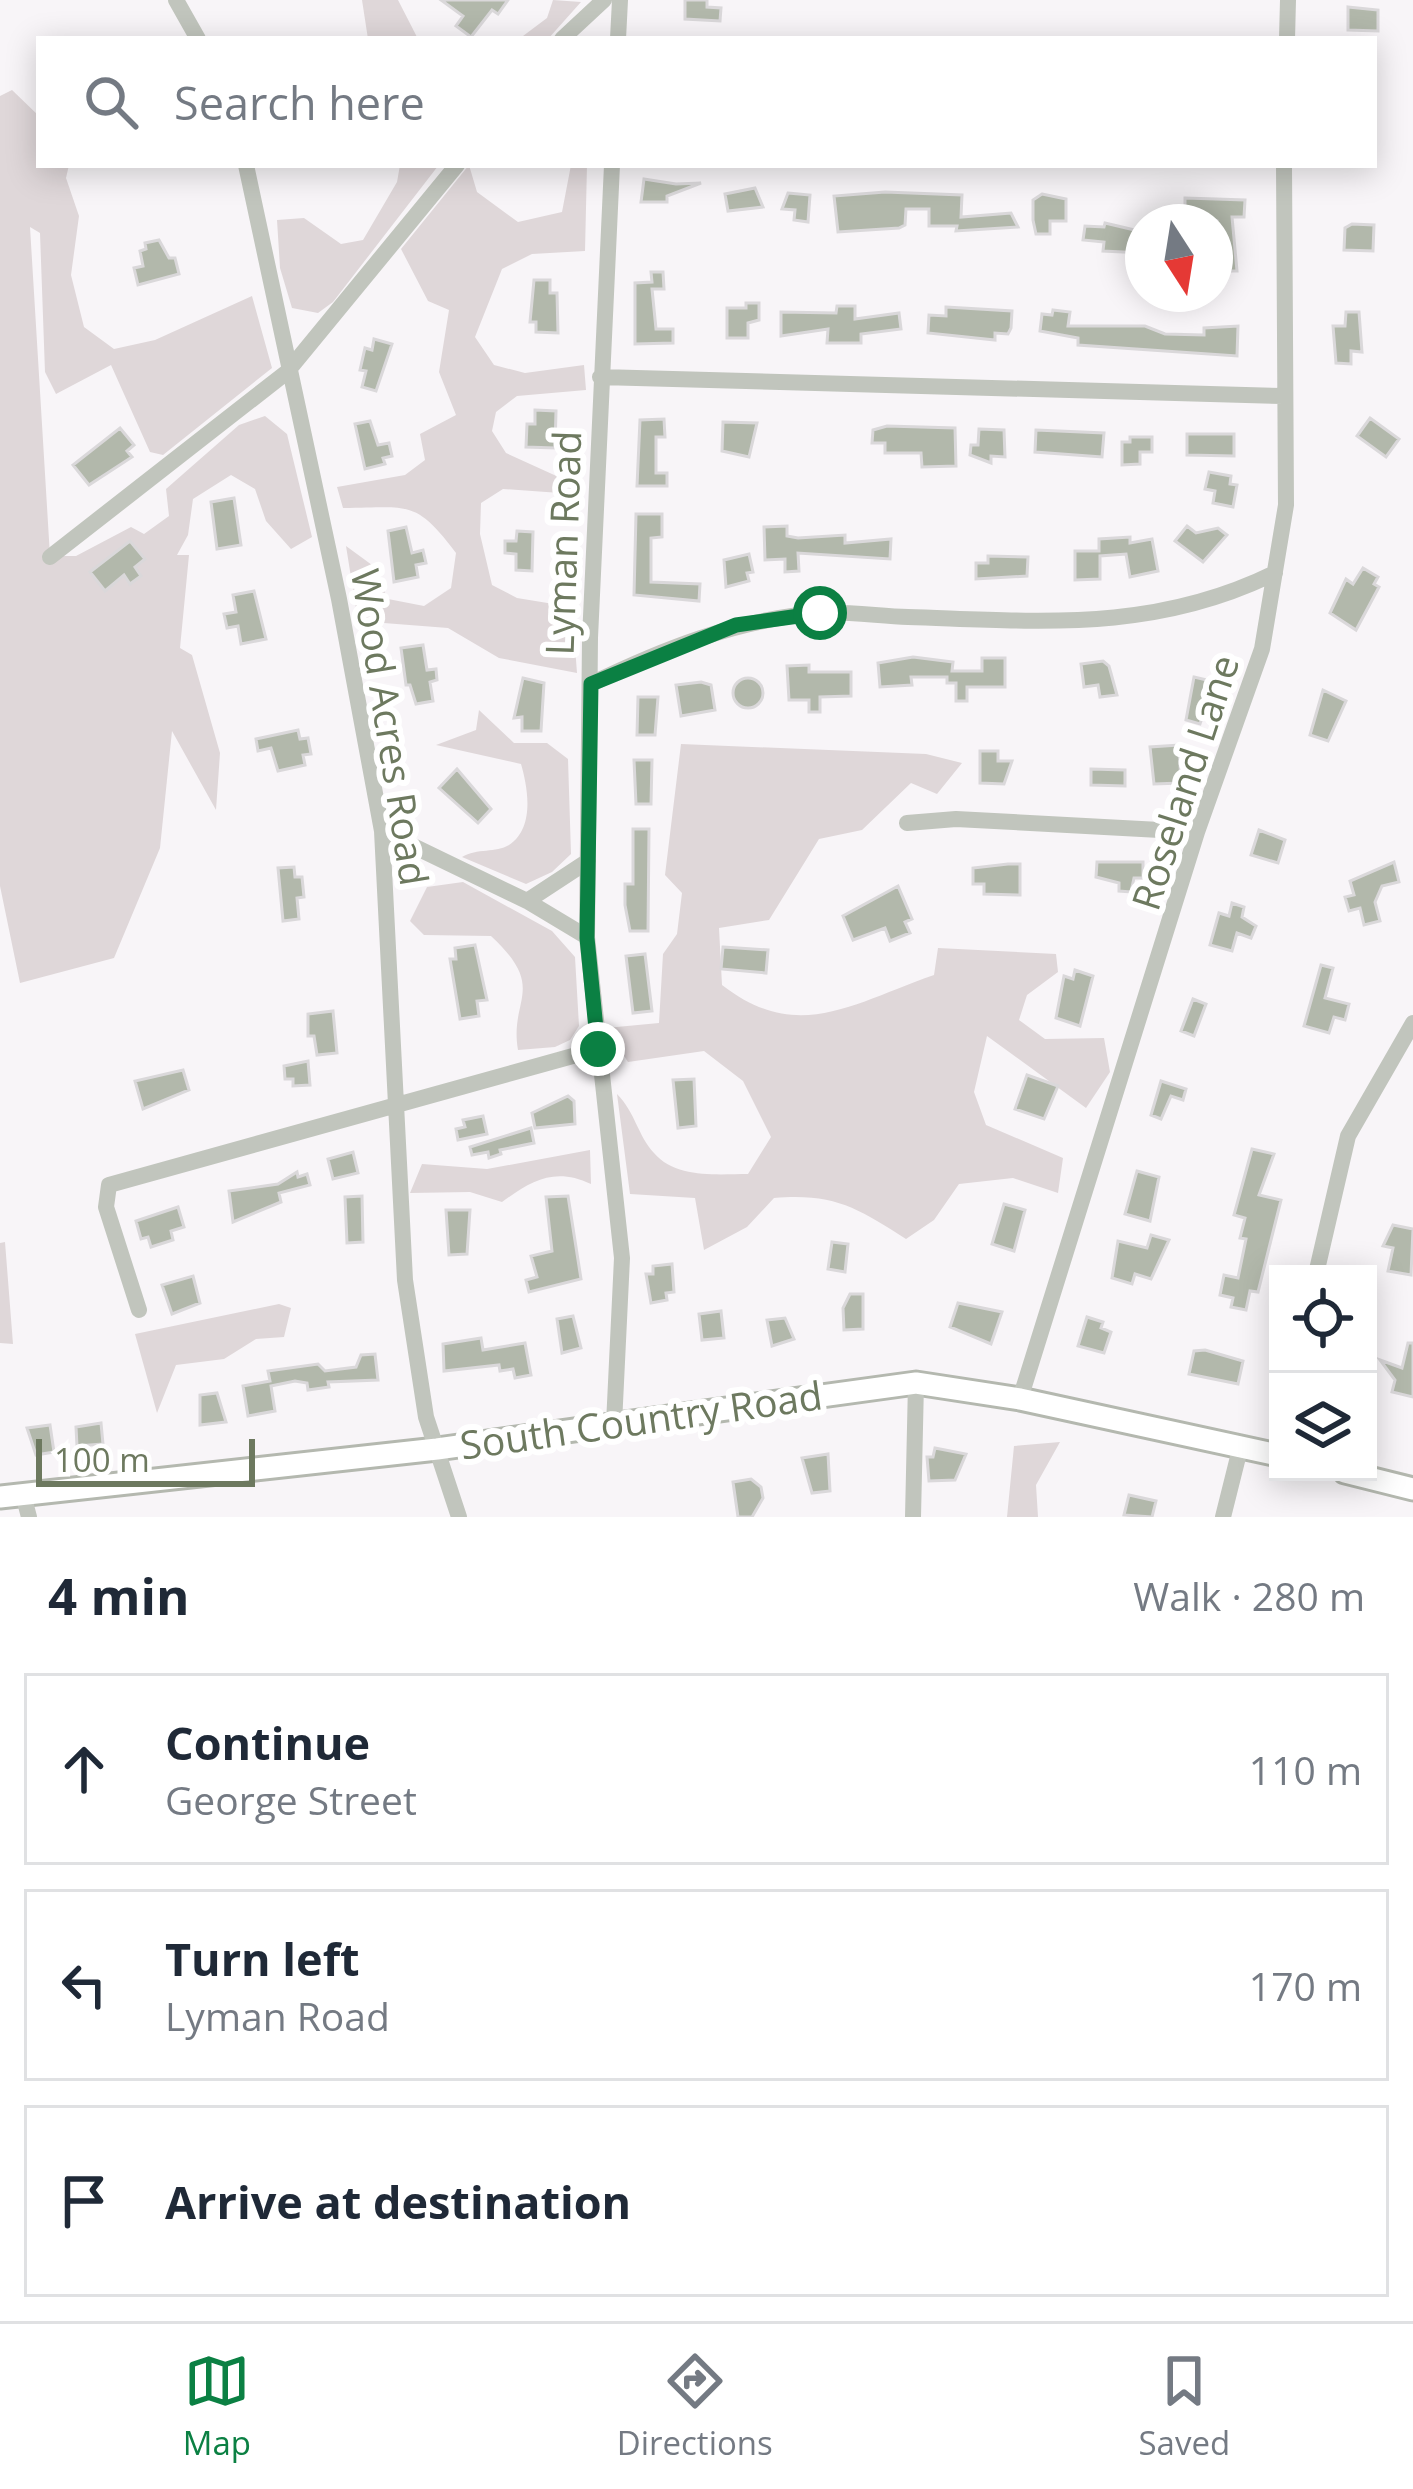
<!DOCTYPE html>
<meta charset="utf-8">
<style>
:root{--surface:#fff;--page:#f6f6f7;--text:#1f2937;--muted:#747a83;--line:#e0e1e3;--accent:#0b8043}
body{margin:0;font-family:"Open Sans",sans-serif;background:var(--page);color:var(--text)}
.controls{position:absolute;right:36px;bottom:36px;display:grid;overflow:hidden;border-radius:0px;box-shadow:0 6px 30px #0003}
.controls button{width:108px;height:108px;display:grid;place-items:center;padding:0;border:0;border-bottom:3px solid var(--line);background:var(--surface);color:var(--text);font:60px sans-serif}
.compass{position:absolute;left:1125px;top:204px;width:108px;height:108px;border-radius:50%;background:var(--surface);box-shadow:0 6px 30px #0003;rotate:168deg}
.scale{position:absolute;left:36px;bottom:30px;width:219px;box-sizing:border-box;padding-left:12px;border:6px solid #6d795f;border-top:0;font-size:33px;line-height:42px;white-space:nowrap;color:#6d795f;-webkit-text-stroke:9px #fff;paint-order:stroke}
.stop{position:absolute;width:36px;height:36px;margin:-27px;border:9px solid #0b8043;border-radius:50%;background:#fff}
.stop.end{background:#0b8043;border-color:#fff;box-shadow:0 3px 12px #0008}
.list{margin:0;padding:0;list-style:none}
h2{display:flex;justify-content:space-between;align-items:center;height:156px;margin:0;padding:0 48px;font-size:51px}
h2 small{font-size:39px;font-weight:400;color:var(--muted)}
.list li{display:grid;grid-template-columns:78px 1fr auto;gap:36px;align-items:center;box-sizing:border-box;height:192px;margin:0 24px 24px;padding:0 24px;border:3px solid var(--line);border-radius:0px}
.list b{display:block;font-size:45px;white-space:nowrap}
.list p{margin:0;font-size:39px;white-space:nowrap;color:var(--muted)}
.list em{font-size:39px;font-style:normal;color:var(--muted)}
.icon{flex:none;width:66px;height:66px;fill:none;stroke:currentColor;stroke-width:2;stroke-linecap:round;stroke-linejoin:round}
.map{position:relative;flex:none;width:1413px;height:1517px;overflow:hidden}
.search{position:absolute;background:var(--surface);box-shadow:0 6px 30px #0003;left:36px;right:36px;top:36px;height:132px;display:flex;align-items:center;gap:30px;box-sizing:border-box;padding:0 42px;border-radius:0px;color:var(--muted);font-size:45px}
.sheet{height:804px;background:var(--surface)}
nav{display:flex;justify-content:space-around;align-items:center;box-sizing:border-box;height:168px;border-top:3px solid var(--line);background:var(--surface);font-size:33px;color:var(--muted)}
nav a{display:grid;justify-items:center;gap:6px}
nav .on{color:var(--accent)}
.map>svg:first-child{display:block}
</style>
<div class="map">
<svg width="1413" height="1517" viewBox="0 0 1413 1517">
<rect width="100%" height="100%" fill="#f8f5f8"/>
<path fill="#dfd7d9" d="M 362,0 L 398,0 L 418,39 L 368,39 Z
M 553,0 L 581,2 L 548,39 L 519,39 L 547,18 Z
M 12,90 L 39,116 L 39,165 L 69,165 L 66,178 L 79,216 L 71,275 L 84,327 L 114,349 L 155,340 L 252,296 L 272,368 L 163,455 L 150,452 L 111,365 L 56,394 L 45,372 L 40,233 L 30,227 L 50,556 L 76,556 L 131,527 L 144,534 L 169,516 L 166,489 L 239,425 L 265,416 L 287,434 L 312,537 L 291,549 L 266,521 L 255,489 L 231,475 L 193,499 L 188,535 L 177,555 L 189,555 L 180,648 L 192,655 L 220,753 L 216,810 L 172,731 L 160,848 L 114,958 L 20,983 L 0,886 L 0,96 Z
M 400,165 L 438,166 L 333,302 L 318,313 L 292,308 L 280,268 L 277,220 L 304,218 L 341,244 L 363,240 L 397,182 Z
M 469,165 L 477,192 L 518,222 L 562,212 L 571,165 L 587,165 L 585,251 L 532,254 L 502,269 L 475,337 L 494,365 L 525,373 L 584,365 L 586,390 L 517,396 L 496,412 L 492,431 L 506,453 L 574,484 L 574,494 L 503,489 L 481,503 L 480,534 L 492,585 L 517,598 L 572,607 L 577,673 L 499,658 L 448,628 L 358,621 L 346,546 L 372,565 L 388,599 L 424,606 L 451,588 L 456,553 C 415,498 408,508 343,508 L 337,487 L 405,475 L 425,460 L 420,434 L 456,415 L 439,372 L 449,310 L 428,301 L 401,249 Z
M 479,710 L 514,743 L 547,743 L 568,759 L 571,854 L 552,872 L 526,884 L 462,857 C 477,848 496,853 509,845 C 535,828 528,788 521,764 L 436,745 L 476,730 Z
M 681,744 L 926,754 L 962,763 L 937,794 L 911,783 L 862,830 L 819,839 L 769,920 L 719,928 L 722,985 C 798,1044 853,1003 934,975 L 938,948 L 1056,954 L 1058,972 L 1027,995 L 1019,1020 L 1045,1039 L 1104,1038 L 1110,1072 L 1086,1108 L 987,1036 L 974,1092 L 986,1125 L 1063,1158 L 1058,1193 L 1013,1178 L 959,1184 L 934,1220 L 906,1239 C 857,1208 835,1193 774,1198 L 747,1227 L 704,1250 L 695,1198 L 630,1194 L 617,1094 C 635,1112 638,1136 654,1153 C 676,1179 718,1174 748,1174 L 771,1137 L 743,1081 L 704,1051 L 628,1062 L 606,1028 L 659,1023 L 663,954 L 677,934 L 682,893 L 665,875 Z
M 463,882 L 552,931 L 575,957 L 579,1026 L 570,1040 L 555,1047 L 518,1050 C 509,998 548,989 491,936 L 424,935 L 410,921 L 427,887 Z
M 590,1150 L 591,1184 C 555,1167 532,1180 502,1202 L 470,1192 L 410,1193 L 422,1164 L 487,1169 Z
M 5,1242 L 13,1344 L 0,1343 L 0,1243 Z
M 279,1304 L 291,1308 L 284,1337 L 256,1339 L 224,1359 L 176,1365 L 157,1413 L 135,1334 Z
M 1060,1442 L 1036,1485 L 1038,1517 L 1007,1517 L 1014,1446 Z"/>
<path fill="#b2b8ab" stroke="#dad8da" stroke-width="3" d="M 441,0 L 508,0 L 498,14 L 492,10 L 471,37 L 456,26 L 463,16 Z
M 685,0 L 707,0 L 707,7 L 721,8 L 720,21 L 685,19 Z
M 1348,7 L 1378,10 L 1378,31 L 1348,30 Z
M 644,179 L 676,184 L 701,183 L 667,196 L 667,202 L 641,202 Z
M 755,188 L 763,207 L 728,211 L 725,194 Z
M 885,192 L 962,195 L 961,217 L 1011,213 L 1018,227 L 956,231 L 957,226 L 929,226 L 929,209 L 906,209 L 905,225 L 899,228 L 838,232 L 834,196 Z
M 788,193 L 810,195 L 808,222 L 794,220 L 795,210 L 782,209 Z
M 1042,194 L 1066,199 L 1066,221 L 1050,221 L 1050,234 L 1036,234 L 1033,220 L 1033,200 Z
M 1185,198 L 1245,200 L 1244,217 L 1232,217 L 1237,271 L 1215,271 L 1217,221 L 1185,213 Z
M 1105,223 L 1143,232 L 1143,253 L 1103,251 L 1104,242 L 1083,240 L 1085,226 L 1104,227 Z
M 1352,224 L 1374,225 L 1373,251 L 1344,250 L 1345,228 Z
M 159,240 L 169,258 L 175,258 L 179,274 L 138,285 L 134,268 L 143,266 L 140,251 L 146,249 L 145,243 Z
M 651,272 L 663,272 L 664,289 L 652,289 L 656,329 L 673,329 L 673,343 L 635,344 L 635,283 L 652,282 Z
M 534,280 L 550,280 L 550,293 L 557,293 L 558,333 L 536,332 L 536,322 L 530,322 Z
M 746,303 L 759,303 L 759,320 L 748,323 L 748,338 L 727,338 L 727,308 L 746,308 Z
M 837,306 L 855,306 L 855,319 L 899,313 L 901,329 L 861,334 L 861,343 L 827,343 L 828,329 L 781,336 L 781,312 L 836,313 Z
M 946,307 L 1012,311 L 1011,328 L 1008,334 L 995,333 L 995,340 L 928,333 L 929,315 L 946,316 Z
M 1053,310 L 1070,312 L 1068,326 L 1145,326 L 1165,334 L 1204,335 L 1204,328 L 1238,326 L 1237,356 L 1078,345 L 1078,338 L 1040,331 L 1042,314 L 1052,315 Z
M 1346,312 L 1359,312 L 1362,352 L 1351,351 L 1351,364 L 1336,363 L 1333,326 L 1345,326 Z
M 374,339 L 392,344 L 376,391 L 362,387 L 366,371 L 360,370 L 365,348 L 372,350 Z
M 535,410 L 556,411 L 555,448 L 526,447 L 527,424 L 535,424 Z
M 1370,418 L 1399,439 L 1386,457 L 1357,436 Z
M 664,419 L 665,437 L 656,437 L 656,473 L 667,473 L 667,486 L 637,486 L 640,420 Z
M 370,421 L 378,445 L 389,443 L 392,456 L 383,458 L 385,464 L 365,469 L 355,424 Z
M 723,422 L 757,423 L 749,457 L 722,451 Z
M 887,426 L 955,428 L 956,466 L 922,467 L 921,453 L 885,453 L 885,443 L 872,443 L 873,430 Z
M 120,428 L 134,445 L 127,451 L 132,457 L 89,485 L 73,465 Z
M 979,429 L 1004,430 L 1005,457 L 991,456 L 991,463 L 970,455 L 971,445 L 978,445 Z
M 1036,430 L 1104,433 L 1102,457 L 1035,452 Z
M 1187,434 L 1234,434 L 1234,456 L 1187,455 Z
M 1130,437 L 1152,437 L 1152,452 L 1140,452 L 1140,464 L 1122,465 L 1122,442 L 1130,442 Z
M 1209,472 L 1231,476 L 1230,484 L 1237,485 L 1233,507 L 1213,503 L 1215,491 L 1205,489 Z
M 234,498 L 241,545 L 217,549 L 211,502 Z
M 636,514 L 662,514 L 662,537 L 651,538 L 651,582 L 700,584 L 699,601 L 634,595 Z
M 787,526 L 787,536 L 798,538 L 845,535 L 845,543 L 891,539 L 890,559 L 798,553 L 799,571 L 785,572 L 785,559 L 765,560 L 764,527 Z
M 1187,526 L 1196,533 L 1218,528 L 1227,535 L 1203,562 L 1175,541 Z
M 406,527 L 412,553 L 423,550 L 426,563 L 416,565 L 418,577 L 394,582 L 388,531 Z
M 517,531 L 533,532 L 532,571 L 516,570 L 516,554 L 505,553 L 505,541 L 516,541 Z
M 1130,537 L 1130,543 L 1152,539 L 1158,571 L 1130,577 L 1126,554 L 1100,556 L 1100,579 L 1075,580 L 1075,551 L 1099,551 L 1099,539 Z
M 130,541 L 145,559 L 135,567 L 141,576 L 130,584 L 124,575 L 105,591 L 90,572 Z
M 749,554 L 753,572 L 747,573 L 749,581 L 726,587 L 724,560 Z
M 988,556 L 1028,557 L 1027,576 L 976,579 L 976,563 L 988,563 Z
M 1363,568 L 1378,577 L 1374,584 L 1379,587 L 1356,630 L 1330,613 L 1346,579 L 1353,584 Z
M 254,591 L 266,639 L 241,644 L 238,626 L 227,628 L 224,614 L 236,612 L 233,595 Z
M 423,645 L 427,670 L 436,669 L 437,680 L 430,682 L 433,701 L 416,704 L 410,685 L 406,685 L 401,648 Z
M 913,657 L 953,662 L 952,671 L 982,671 L 982,658 L 1005,658 L 1005,687 L 967,687 L 967,701 L 956,701 L 956,683 L 947,683 L 947,677 L 911,677 L 912,685 L 880,687 L 878,663 Z
M 1103,661 L 1109,666 L 1117,695 L 1100,697 L 1098,685 L 1084,687 L 1081,664 Z
M 809,665 L 809,672 L 851,672 L 851,696 L 820,697 L 820,712 L 809,712 L 809,700 L 789,700 L 787,666 Z
M 1194,677 L 1211,681 L 1212,687 L 1200,724 L 1186,720 Z
M 523,678 L 544,683 L 541,731 L 522,731 L 522,717 L 514,718 Z
M733 693a15 15 0 1 1 30 0a15 15 0 1 1-30 0Z
M 701,682 L 711,685 L 715,710 L 681,716 L 676,685 Z
M 1323,690 L 1346,701 L 1328,741 L 1310,735 Z
M 638,697 L 658,697 L 655,735 L 637,735 Z
M 298,730 L 300,739 L 308,738 L 311,754 L 303,755 L 305,765 L 278,771 L 271,748 L 258,751 L 256,739 Z
M 1179,745 L 1181,783 L 1154,784 L 1150,747 Z
M 980,751 L 998,751 L 998,761 L 1012,761 L 1004,784 L 980,783 Z
M 634,760 L 652,760 L 651,804 L 636,804 Z
M 457,769 L 491,809 L 478,823 L 439,788 Z
M 1091,769 L 1125,770 L 1125,786 L 1091,785 Z
M 633,829 L 649,829 L 648,931 L 630,931 L 625,905 L 625,884 L 633,884 Z
M 1259,830 L 1285,840 L 1278,863 L 1251,855 Z
M 1097,862 L 1143,862 L 1143,878 L 1134,878 L 1131,892 L 1119,891 L 1119,883 L 1096,877 Z
M 1394,862 L 1399,882 L 1382,886 L 1375,902 L 1380,921 L 1364,925 L 1360,908 L 1349,911 L 1345,897 L 1354,895 L 1350,881 Z
M 1008,864 L 1020,864 L 1020,895 L 984,894 L 984,884 L 973,884 L 973,868 Z
M 294,867 L 295,877 L 302,877 L 304,897 L 297,898 L 299,919 L 283,921 L 278,868 Z
M 898,886 L 912,919 L 905,922 L 910,933 L 890,941 L 885,928 L 853,940 L 843,916 Z
M 1232,903 L 1244,907 L 1242,917 L 1256,926 L 1251,938 L 1237,933 L 1232,951 L 1210,945 L 1219,913 L 1229,916 Z
M 475,945 L 487,1000 L 477,1001 L 479,1016 L 460,1019 L 450,959 L 456,959 L 455,948 Z
M 723,947 L 768,950 L 766,973 L 721,969 Z
M 645,954 L 652,1011 L 633,1013 L 626,956 Z
M 1321,965 L 1333,968 L 1325,998 L 1349,1004 L 1345,1020 L 1334,1017 L 1329,1033 L 1304,1026 Z
M 1075,970 L 1093,976 L 1080,1026 L 1056,1018 L 1064,976 L 1073,979 Z
M 1193,999 L 1206,1004 L 1194,1036 L 1181,1031 Z
M 333,1011 L 337,1053 L 317,1055 L 314,1036 L 308,1036 L 308,1014 Z
M 308,1061 L 310,1085 L 293,1086 L 293,1079 L 285,1079 L 284,1066 Z
M 183,1070 L 189,1090 L 143,1109 L 135,1081 Z
M 1027,1075 L 1058,1086 L 1044,1119 L 1015,1109 Z
M 694,1079 L 696,1126 L 678,1128 L 673,1080 Z
M 1161,1081 L 1186,1089 L 1183,1100 L 1171,1096 L 1161,1119 L 1151,1115 Z
M 568,1096 L 574,1101 L 575,1124 L 535,1128 L 532,1113 Z
M 483,1116 L 487,1134 L 458,1140 L 456,1129 L 465,1127 L 463,1120 Z
M 531,1128 L 534,1143 L 500,1150 L 501,1154 L 489,1158 L 488,1152 L 472,1155 L 470,1147 Z
M 1252,1149 L 1274,1154 L 1259,1195 L 1281,1200 L 1258,1292 L 1250,1291 L 1246,1310 L 1231,1307 L 1233,1298 L 1220,1295 L 1224,1275 L 1238,1278 L 1246,1239 L 1240,1238 L 1245,1218 L 1234,1215 Z
M 353,1152 L 358,1173 L 333,1179 L 328,1159 Z
M 1137,1171 L 1159,1177 L 1150,1221 L 1125,1214 Z
M 297,1172 L 298,1177 L 307,1174 L 310,1185 L 279,1193 L 281,1202 L 233,1222 L 229,1191 L 278,1184 Z
M 362,1196 L 363,1242 L 347,1243 L 345,1197 Z
M 568,1196 L 581,1279 L 529,1292 L 526,1280 L 537,1277 L 531,1256 L 552,1251 L 546,1197 Z
M 1004,1204 L 1025,1210 L 1014,1251 L 992,1244 Z
M 178,1207 L 184,1227 L 171,1231 L 173,1240 L 151,1247 L 148,1237 L 141,1239 L 136,1221 Z
M 446,1210 L 470,1210 L 467,1254 L 449,1255 Z
M 1393,1225 L 1413,1229 L 1411,1275 L 1388,1271 L 1393,1248 L 1383,1246 Z
M 1151,1235 L 1169,1240 L 1151,1279 L 1135,1274 L 1132,1284 L 1112,1278 L 1118,1241 L 1147,1248 Z
M 832,1242 L 848,1244 L 845,1272 L 828,1269 Z
M 672,1264 L 674,1292 L 666,1293 L 667,1300 L 651,1303 L 646,1274 L 653,1274 L 653,1266 Z
M 193,1276 L 200,1303 L 172,1314 L 162,1285 Z
M 850,1294 L 863,1294 L 863,1329 L 844,1330 L 843,1308 Z
M 958,1303 L 1002,1312 L 991,1344 L 950,1327 Z
M 721,1311 L 724,1338 L 702,1340 L 699,1314 Z
M 573,1316 L 581,1348 L 562,1353 L 557,1319 Z
M 1087,1317 L 1103,1322 L 1101,1328 L 1111,1332 L 1104,1353 L 1078,1346 Z
M 785,1318 L 794,1339 L 772,1346 L 767,1320 Z
M 481,1338 L 483,1350 L 525,1343 L 531,1375 L 515,1378 L 513,1369 L 500,1371 L 499,1365 L 444,1371 L 443,1344 Z
M 1408,1343 L 1413,1343 L 1413,1397 L 1392,1392 L 1395,1380 L 1380,1360 L 1402,1368 Z
M 1205,1350 L 1243,1361 L 1238,1384 L 1189,1374 L 1194,1351 Z
M 375,1354 L 378,1380 L 328,1382 L 329,1387 L 308,1390 L 307,1383 L 295,1381 L 271,1386 L 275,1411 L 248,1416 L 243,1386 L 270,1381 L 268,1371 L 318,1364 L 325,1371 L 356,1367 L 361,1355 Z
M 217,1393 L 226,1422 L 200,1425 L 200,1395 Z
M 101,1423 L 103,1444 L 77,1446 L 76,1427 Z
M 50,1425 L 54,1452 L 36,1455 L 27,1428 Z
M 935,1448 L 966,1454 L 955,1480 L 929,1481 L 927,1457 L 933,1457 Z
M 828,1454 L 830,1491 L 812,1493 L 802,1458 Z
M 751,1479 L 761,1487 L 763,1498 L 752,1517 L 738,1517 L 733,1482 Z
M 1129,1495 L 1156,1501 L 1152,1517 L 1124,1515 Z"/>
<g fill="none" stroke-linecap="round" stroke-linejoin="round">
<defs>
<path id="major" d="M 1345,1472 L 1413,1489
M 0,1497 L 437,1449 L 916,1383 L 1020,1399 L 1278,1455"/>
</defs>
<use href="#major" stroke="#b4b8af" stroke-width="27"/>
<path stroke="#c1c5bd" stroke-width="16" d="M 176,0 L 198,39
M 562,39 L 604,0
M 618,39 L 620,0
M 1287,39 L 1288,0
M 246,165 L 339,599 L 382,831 L 405,1280 L 426,1417 L 459,1517
M 612,165 L 590,638 L 587,937 L 622,1258 L 614,1424
M 600,377 L 1283,396
M 50,557 L 287,372 L 457,165
M 591,684 C 663,649 736,620 817,613 C 846,611 878,616 908,617 C 1039,621 1153,633 1275,573
M 907,823 L 956,819 L 1197,832
M 382,831 L 527,901 L 587,937
M 527,901 L 588,861
M 1316,1274 L 1348,1136 L 1413,1023
M 139,1310 L 106,1207 L 109,1185 L 598,1049
M 1020,1399 L 1197,832 L 1262,649 L 1286,505 L 1284,165
M 24,1498 L 29,1517
M 913,1517 L 916,1383
M 1223,1517 L 1241,1445"/>
<use href="#major" stroke="#fff" stroke-width="21"/>
</g>
<g fill="none" stroke-linecap="round" stroke-linejoin="round">
<path stroke="#0b8043" stroke-width="15" d="M 598,1049 L 587,938 L 591,684 L 736,625 L 820,613"/>
</g>
<g text-anchor="middle" dominant-baseline="central" stroke-width="12" stroke-linejoin="round" paint-order="stroke">
<g font-size="39" fill="#6d795f" stroke="#fff">
<text transform="translate(562 543) rotate(-88)">Lyman Road</text>
<text transform="translate(391 727) rotate(81)">Wood Acres Road</text>
<text transform="translate(1184 782) rotate(-72)">Roseland Lane</text>
<text transform="translate(641 1419) rotate(-8)">South Country Road</text>
</g>
</g>
</svg>
<div class="controls">
<button><svg class="icon" aria-label="locate" viewBox="0 0 24 24"><circle cx="12" cy="12" r="6"/><path d="M12 2v4M12 18v4M2 12h4M18 12h4"/></svg></button>
<button><svg class="icon" aria-label="layers" viewBox="0 0 24 24"><path d="M12 4l9 5-9 5-9-5zM3 14l9 5 9-5"/></svg></button>
</div>
<svg class="compass" viewBox="-18 -18 36 36"><path d="M0-13l5 13h-10z" fill="#e53935"/><path d="M0 13l5-13h-10z" fill="#747a83"/></svg>
<div class="scale">100 m</div>
<div class="stop" style="left:820px;top:613px"></div>
<div class="stop end" style="left:598px;top:1049px"></div>
<div class="search"><svg class="icon" aria-label="search" viewBox="0 0 24 24"><circle cx="10" cy="10" r="6"/><path d="M15 15l6 6"/></svg>Search here</div>
</div>
<section class="sheet">
<h2>4 min<small>Walk · 280 m</small></h2>
<ul class="list">
<li><svg class="icon" aria-label="ahead" viewBox="0 0 24 24"><path d="M12 20V5M6 11l6-6 6 6"/></svg><div><b>Continue</b><p>George Street</p></div><em>110 m</em></li>
<li><svg class="icon" aria-label="left" viewBox="0 0 24 24"><path d="M17 20v-9H6M10 6l-5 5 5 5"/></svg><div><b>Turn left</b><p>Lyman Road</p></div><em>170 m</em></li>
<li><svg class="icon" aria-label="arrive" viewBox="0 0 24 24"><path d="M6 21V4h12l-3 4 3 4H6"/></svg><div><b>Arrive at destination</b></div></li>
</ul>
</section>
<nav>
<a class="on"><svg class="icon" aria-label="map" viewBox="0 0 24 24"><path d="M3 6l6-2 6 2 6-2v14l-6 2-6-2-6 2zM9 4v14M15 6v14"/></svg>Map</a>
<a><svg class="icon" aria-label="directions" viewBox="0 0 24 24"><path d="M12 3l9 9-9 9-9-9zM9 14v-3h6M13 9l2 2-2 2"/></svg>Directions</a>
<a><svg class="icon" aria-label="saved" viewBox="0 0 24 24"><path d="M7 4h10v16l-5-4-5 4z"/></svg>Saved</a>
</nav>
